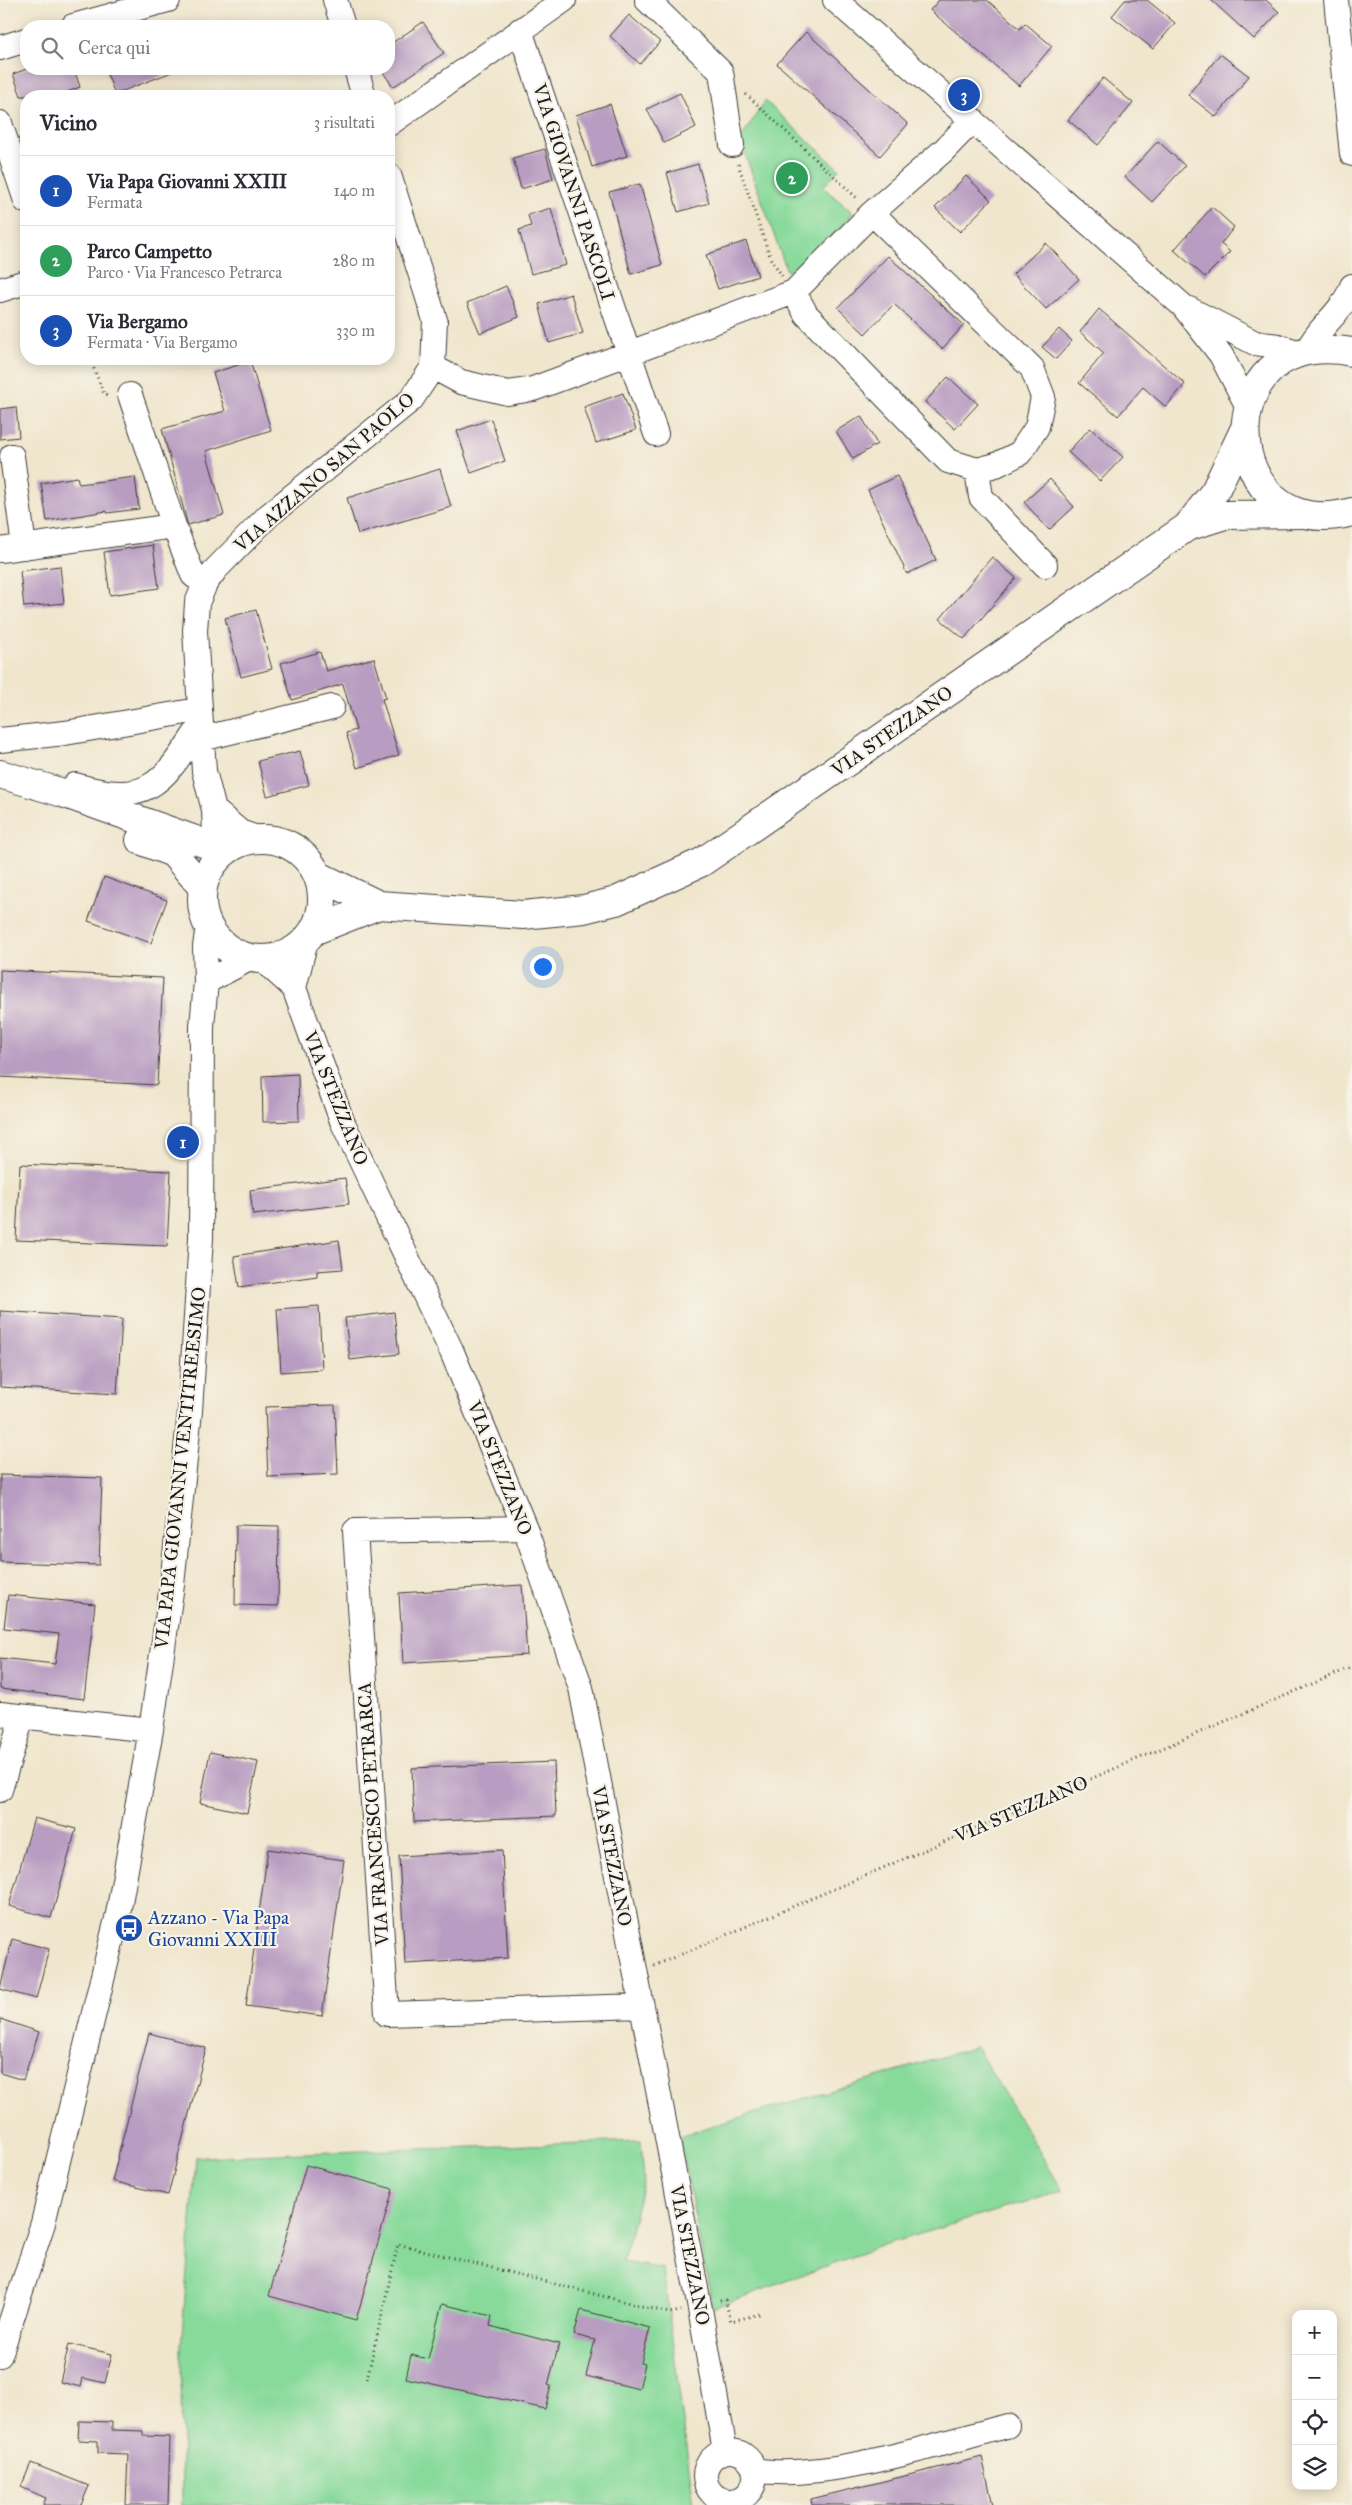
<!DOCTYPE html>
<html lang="it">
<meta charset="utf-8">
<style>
:root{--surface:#fff;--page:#f2f2f3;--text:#2b2b33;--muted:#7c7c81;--line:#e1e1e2;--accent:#db2777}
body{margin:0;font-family:"IM FELL Great Primer",serif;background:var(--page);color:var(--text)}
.controls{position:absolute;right:15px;bottom:15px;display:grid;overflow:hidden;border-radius:10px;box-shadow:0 2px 12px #0003}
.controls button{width:45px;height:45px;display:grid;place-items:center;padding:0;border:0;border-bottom:1px solid var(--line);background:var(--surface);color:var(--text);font:25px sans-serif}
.you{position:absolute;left:542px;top:966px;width:18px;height:18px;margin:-12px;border:4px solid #fff;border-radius:50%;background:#1a73e8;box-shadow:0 0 0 8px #1a73e833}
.badge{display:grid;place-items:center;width:32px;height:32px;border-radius:50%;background:var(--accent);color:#fff;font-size:16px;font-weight:700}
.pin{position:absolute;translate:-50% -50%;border:2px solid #fff;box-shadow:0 1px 5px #0006}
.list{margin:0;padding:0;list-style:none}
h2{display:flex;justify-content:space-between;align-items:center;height:65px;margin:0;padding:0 20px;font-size:21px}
h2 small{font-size:16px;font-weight:400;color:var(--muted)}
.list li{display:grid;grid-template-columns:32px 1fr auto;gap:15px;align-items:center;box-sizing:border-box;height:70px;padding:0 20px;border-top:1px solid var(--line)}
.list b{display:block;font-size:19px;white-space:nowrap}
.list p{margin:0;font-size:16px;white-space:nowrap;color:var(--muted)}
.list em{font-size:16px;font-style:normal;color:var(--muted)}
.icon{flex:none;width:28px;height:28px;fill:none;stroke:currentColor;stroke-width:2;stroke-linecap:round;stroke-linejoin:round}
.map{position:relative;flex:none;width:1352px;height:2505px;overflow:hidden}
.search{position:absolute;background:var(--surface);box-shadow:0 2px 12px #0003;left:20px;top:20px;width:375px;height:55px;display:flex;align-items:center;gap:12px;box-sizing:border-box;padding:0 18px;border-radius:20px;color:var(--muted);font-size:19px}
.panel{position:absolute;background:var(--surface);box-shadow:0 2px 12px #0003;left:20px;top:90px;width:375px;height:275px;border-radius:20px}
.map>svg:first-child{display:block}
</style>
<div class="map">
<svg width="1352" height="2505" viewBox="0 0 1352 2505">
<rect width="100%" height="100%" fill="#f7f3e8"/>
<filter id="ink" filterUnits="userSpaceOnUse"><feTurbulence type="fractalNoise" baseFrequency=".02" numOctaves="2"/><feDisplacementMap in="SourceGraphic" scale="10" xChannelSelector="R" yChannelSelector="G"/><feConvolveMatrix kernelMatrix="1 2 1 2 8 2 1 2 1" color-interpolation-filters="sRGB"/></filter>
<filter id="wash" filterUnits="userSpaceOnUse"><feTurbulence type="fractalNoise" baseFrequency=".0096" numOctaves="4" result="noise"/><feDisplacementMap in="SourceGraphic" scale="20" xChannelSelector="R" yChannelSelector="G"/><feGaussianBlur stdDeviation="1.12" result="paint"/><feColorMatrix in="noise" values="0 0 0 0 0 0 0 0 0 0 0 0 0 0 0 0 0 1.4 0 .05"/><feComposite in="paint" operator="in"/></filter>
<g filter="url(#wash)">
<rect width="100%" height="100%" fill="#f0e6cd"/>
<path fill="#88da9b" stroke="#527b5c" d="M 765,101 L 839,169 L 823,187 L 853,213 L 802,270 L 787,271 L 740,140 Z
M 976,2047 L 1063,2191 L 883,2245 L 713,2308 L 679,2136 Z
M 641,2141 L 644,2180 L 623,2262 L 663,2269 L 694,2505 L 182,2505 L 181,2347 L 196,2157 Z"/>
<g id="blocks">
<path fill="#b89cc1" d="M 939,0 L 987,0 L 1020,29 L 1025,23 L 1052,46 L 1019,86 L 930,10 Z
M 1125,0 L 1147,0 L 1175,23 L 1153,49 L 1112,16 Z
M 1211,0 L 1266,0 L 1279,12 L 1254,39 Z
M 629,15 L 660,42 L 640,64 L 610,36 Z
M 423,22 L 444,53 L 393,87 L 381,69 L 389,69 L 389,45 Z
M 806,32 L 908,124 L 880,156 L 777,64 Z
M 1220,54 L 1249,76 L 1216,117 L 1188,95 Z
M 27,69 L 74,69 L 80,87 L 57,96 L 21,96 L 13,74 Z
M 105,69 L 177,69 L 177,70 L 115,94 Z
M 1103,78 L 1133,103 L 1098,145 L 1068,120 Z
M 680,93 L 696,127 L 664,143 L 647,109 Z
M 610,104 L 627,156 L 592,167 L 576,115 Z
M 1158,141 L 1185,166 L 1152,202 L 1125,177 Z
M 545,149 L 553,179 L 521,189 L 513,158 Z
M 698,164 L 709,203 L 678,212 L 667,173 Z
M 966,176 L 991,200 L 960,232 L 935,208 Z
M 640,184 L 662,265 L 631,274 L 609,192 Z
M 1212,207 L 1234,227 L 1221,244 L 1230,252 L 1205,277 L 1174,250 Z
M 551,208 L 566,265 L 531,274 L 519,230 L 531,226 L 528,215 Z
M 746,241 L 758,276 L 718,289 L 706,255 Z
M 1046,243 L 1079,279 L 1046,309 L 1013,274 Z
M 888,256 L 964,325 L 942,349 L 894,304 L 865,334 L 838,308 Z
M 506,286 L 519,317 L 480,333 L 467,303 Z
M 571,294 L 583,333 L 549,343 L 539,304 Z
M 1099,309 L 1185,384 L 1166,407 L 1143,387 L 1118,416 L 1079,383 L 1104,353 L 1080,332 Z
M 1059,329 L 1072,341 L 1056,359 L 1042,347 Z
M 250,361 L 271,430 L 206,451 L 224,515 L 188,525 L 162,429 L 225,411 L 213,373 Z
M 948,377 L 978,404 L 955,429 L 925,402 Z
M 623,393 L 636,430 L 596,443 L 584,407 Z
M 16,407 L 19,437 L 0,439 L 0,409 Z
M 861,416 L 877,444 L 853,459 L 836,431 Z
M 491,419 L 505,461 L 471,473 L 457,431 Z
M 1090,428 L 1123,457 L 1100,481 L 1068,452 Z
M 440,469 L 451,507 L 358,534 L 347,498 Z
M 897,476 L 936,560 L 907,574 L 868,490 Z
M 77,477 L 79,484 L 135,477 L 139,509 L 107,513 L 107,511 L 47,521 L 41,483 Z
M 1050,479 L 1074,507 L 1049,530 L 1024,502 Z
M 153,545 L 159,588 L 110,595 L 104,552 Z
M 992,557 L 1016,578 L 964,639 L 940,619 Z
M 60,566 L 64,603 L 24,607 L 20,571 Z
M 256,610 L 272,669 L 241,677 L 225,618 Z
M 320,652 L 326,671 L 374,658 L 386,698 L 382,699 L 399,755 L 357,768 L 346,733 L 356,730 L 343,684 L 292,700 L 281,663 Z
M 300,751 L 309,785 L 267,796 L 258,761 Z
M 104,877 L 167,900 L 151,943 L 88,921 Z
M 0,970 L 163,978 L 157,1085 L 0,1077 Z
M 298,1074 L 299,1121 L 263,1122 L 262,1076 Z
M 20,1164 L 171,1171 L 167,1246 L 16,1240 Z
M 345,1178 L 349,1204 L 253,1215 L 250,1190 Z
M 339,1240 L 343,1269 L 317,1271 L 317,1276 L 239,1287 L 234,1256 Z
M 319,1306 L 322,1369 L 281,1372 L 277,1309 Z
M 0,1311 L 122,1319 L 117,1394 L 0,1387 Z
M 394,1312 L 399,1354 L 350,1360 L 345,1318 Z
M 335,1405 L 338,1474 L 268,1477 L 265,1407 Z
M 0,1475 L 102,1478 L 99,1565 L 0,1562 Z
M 236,1525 L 279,1526 L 278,1606 L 235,1605 Z
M 522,1585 L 527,1655 L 403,1663 L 399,1593 Z
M 8,1595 L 95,1604 L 84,1699 L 0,1689 L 0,1658 L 55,1664 L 59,1634 L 4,1628 Z
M 210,1752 L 258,1762 L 247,1813 L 200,1803 Z
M 554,1762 L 556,1816 L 414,1822 L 412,1768 Z
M 34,1818 L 76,1829 L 51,1918 L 9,1906 Z
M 268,1849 L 344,1860 L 322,2016 L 246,2006 Z
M 502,1850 L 508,1958 L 405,1964 L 399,1856 Z
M 12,1939 L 49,1949 L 36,1999 L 0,1989 Z
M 0,2019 L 39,2032 L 23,2080 L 0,2073 Z
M 149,2033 L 206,2048 L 168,2195 L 112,2181 Z
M 306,2165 L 393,2189 L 356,2320 L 269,2296 Z
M 442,2304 L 492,2316 L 490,2326 L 559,2344 L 548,2385 L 551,2386 L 545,2409 L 406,2378 L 411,2355 L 428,2359 Z
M 581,2310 L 650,2328 L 641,2363 L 645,2364 L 639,2389 L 586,2376 L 595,2340 L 574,2335 Z
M 69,2344 L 112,2354 L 105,2383 L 83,2378 L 81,2387 L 60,2382 Z
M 79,2421 L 112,2422 L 112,2430 L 143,2431 L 143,2436 L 170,2437 L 168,2505 L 126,2505 L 128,2454 L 98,2453 L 98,2441 L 78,2440 Z
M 982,2457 L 993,2505 L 812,2505 L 811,2499 Z
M 31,2463 L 89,2486 L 81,2505 L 43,2505 L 46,2498 L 21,2487 Z"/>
</g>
</g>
<g filter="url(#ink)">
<use href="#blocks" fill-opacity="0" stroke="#3c3a37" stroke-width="1"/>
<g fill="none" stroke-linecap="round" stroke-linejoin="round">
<defs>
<path id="minor" d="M 335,0 L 343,26
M 647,0 L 721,72 L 732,145
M 835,0 L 1183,306 L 1221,355 L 1248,407
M 1336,0 L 1352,154
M 73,26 L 168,0
M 520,30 L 656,434
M 0,48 L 26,40
M 356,69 L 364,96
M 0,123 L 26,201
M 389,124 L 564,0
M 0,290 L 26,282
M 794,292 L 806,314 L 948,461 L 977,470 L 996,465 L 1020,453 L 1037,427 L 1043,397 L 1032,368 L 872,213
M 1189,309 L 1255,343 L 1278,346 L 1300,353
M 1307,351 C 1319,325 1342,314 1352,286
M 433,367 L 461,382 L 508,393 L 533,389 L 794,292 L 872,213 L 944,150 L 973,120
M 130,395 L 174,526 L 193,575 L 205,584
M 12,456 L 24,547
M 977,470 L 981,497 L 1045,565
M 0,550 L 174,526
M 201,739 L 332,707
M 0,740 L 65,733 L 198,710
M 75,785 C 150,807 162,783 201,725
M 214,810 L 240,832 L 260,839
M 229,849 L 215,834 L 214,810 L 204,771 L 195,631 L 197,603 L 205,584 L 216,569 L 269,515 L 411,400 L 433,367 L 435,320 L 389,175
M 262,959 L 294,988 L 342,1121 L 452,1352 L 525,1528 L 581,1688 L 700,2309 L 725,2451
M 206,982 L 251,958
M 294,988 L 306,940
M 525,1528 L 355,1531 L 387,2014 L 641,2006
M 0,1714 L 151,1730
M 0,1790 L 22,1717
M 0,2355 L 43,2223 L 118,1914 L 151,1730 L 172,1585 L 190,1411 L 201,1238 L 202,1026 L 206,982 L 205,947 L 208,925
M705 2476a25 25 0 1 1 50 0a25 25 0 1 1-50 0Z
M 755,2470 C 825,2482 937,2444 1007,2426"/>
<path id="major" d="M 1352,352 C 1203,323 1217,549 1352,512
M 1187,527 L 1225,515 L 1303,514
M 0,774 L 63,793 L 226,851
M202 899a60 60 0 1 1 120 0a60 60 0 1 1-120 0Z
M 140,840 L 173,853 L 203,888
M 317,875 L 379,905 L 523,915 L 584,909 L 616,901 L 702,862 L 1187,527 L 1215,491 L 1244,430
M 313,931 L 379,905"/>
</defs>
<use href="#minor" stroke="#3c3a37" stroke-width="26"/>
<use href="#major" stroke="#3c3a37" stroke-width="30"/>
<path stroke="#3c3a37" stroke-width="3" stroke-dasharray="1 4" stroke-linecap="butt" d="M 746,94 L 858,199
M 738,164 L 771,259 L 782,276
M 90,359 L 104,394 L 110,395
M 654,1966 L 1352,1667
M 720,2301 L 725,2300 L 731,2321 L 760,2314
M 367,2379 L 398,2244 L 669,2313 L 681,2311"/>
<use href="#minor" stroke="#fff" stroke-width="24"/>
<use href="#major" stroke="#fff" stroke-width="28"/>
</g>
</g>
<defs>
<symbol id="bus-disc" viewBox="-11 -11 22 22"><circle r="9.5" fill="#1a4fb4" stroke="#f7f3e8"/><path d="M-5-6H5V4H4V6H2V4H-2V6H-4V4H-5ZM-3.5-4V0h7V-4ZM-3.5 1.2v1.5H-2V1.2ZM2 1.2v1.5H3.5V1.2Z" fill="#fff"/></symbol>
</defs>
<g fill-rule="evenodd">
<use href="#bus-disc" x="113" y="1912" width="32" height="32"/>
</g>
<g text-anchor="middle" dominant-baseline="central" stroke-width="4.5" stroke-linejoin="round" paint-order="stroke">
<g font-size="19" fill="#1c1c1c" stroke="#f7f3e8">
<text transform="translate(574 192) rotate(72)">VIA GIOVANNI PASCOLI</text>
<text transform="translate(324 472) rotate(-41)">VIA AZZANO SAN PAOLO</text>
<text transform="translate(892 731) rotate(-35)">VIA STEZZANO</text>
<text transform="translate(336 1098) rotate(68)">VIA STEZZANO</text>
<text transform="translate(180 1468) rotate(-84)">VIA PAPA GIOVANNI VENTITREESIMO</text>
<text transform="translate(500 1468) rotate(68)">VIA STEZZANO</text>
<text transform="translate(1021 1809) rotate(-23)">VIA STEZZANO</text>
<text transform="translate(373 1814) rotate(-94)">VIA FRANCESCO PETRARCA</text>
<text transform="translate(612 1856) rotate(79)">VIA STEZZANO</text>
<text transform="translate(690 2255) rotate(79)">VIA STEZZANO</text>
</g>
<g font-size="19" fill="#164399" stroke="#f7f3e8" text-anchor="start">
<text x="148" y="1917">Azzano - Via Papa<tspan x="148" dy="22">Giovanni XXIII</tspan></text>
</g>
</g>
</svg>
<div class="controls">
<button>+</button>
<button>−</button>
<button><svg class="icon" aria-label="locate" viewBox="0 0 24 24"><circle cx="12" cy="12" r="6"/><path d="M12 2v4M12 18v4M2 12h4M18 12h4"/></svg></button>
<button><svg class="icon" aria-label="layers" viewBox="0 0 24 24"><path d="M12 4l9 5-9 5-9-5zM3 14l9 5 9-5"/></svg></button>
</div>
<div class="you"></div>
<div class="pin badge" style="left:183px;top:1142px;background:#1a4fb4">1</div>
<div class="pin badge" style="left:792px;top:178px;background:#2e9e5b">2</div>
<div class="pin badge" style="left:964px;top:95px;background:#1a4fb4">3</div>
<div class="search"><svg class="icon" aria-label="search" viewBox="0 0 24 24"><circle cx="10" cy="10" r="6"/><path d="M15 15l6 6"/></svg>Cerca qui</div>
<section class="panel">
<h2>Vicino<small>3 risultati</small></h2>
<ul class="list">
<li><span class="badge" style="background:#1a4fb4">1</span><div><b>Via Papa Giovanni XXIII</b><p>Fermata</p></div><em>140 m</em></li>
<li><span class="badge" style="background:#2e9e5b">2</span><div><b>Parco Campetto</b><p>Parco · Via Francesco Petrarca</p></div><em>280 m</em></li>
<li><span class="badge" style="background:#1a4fb4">3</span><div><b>Via Bergamo</b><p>Fermata · Via Bergamo</p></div><em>330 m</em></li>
</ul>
</section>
</div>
